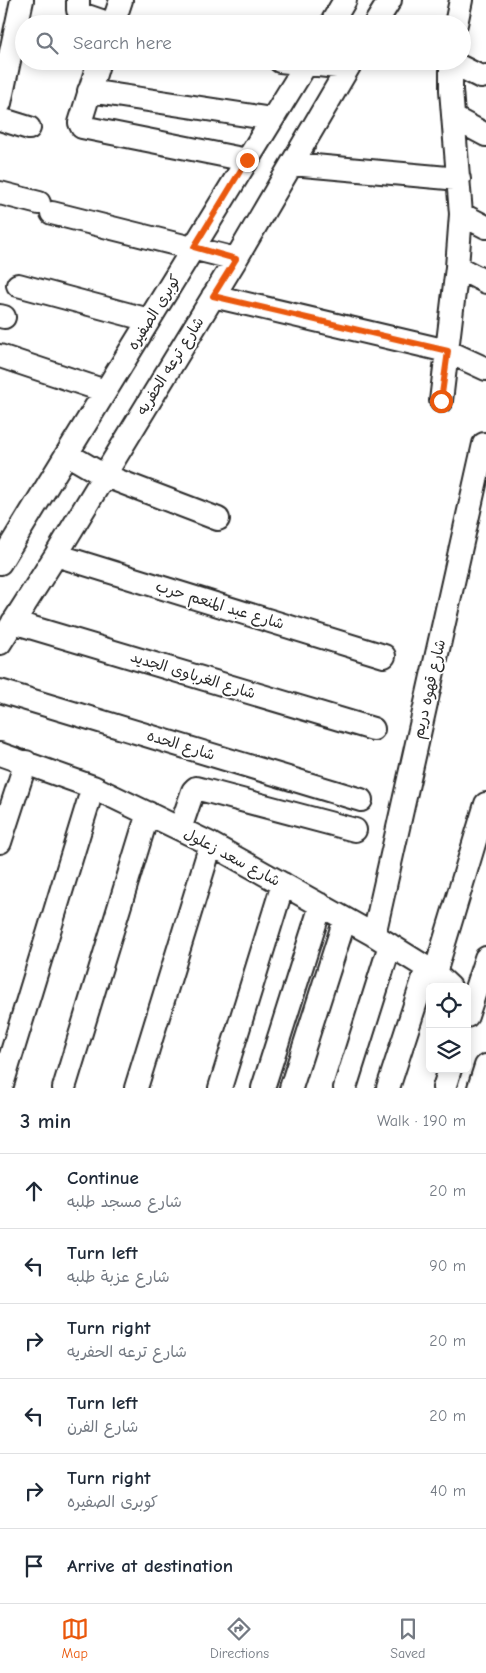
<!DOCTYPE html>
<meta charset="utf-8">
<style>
:root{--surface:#fff;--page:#f6f6f7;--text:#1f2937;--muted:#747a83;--line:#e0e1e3;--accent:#ea580c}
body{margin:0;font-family:"Comic Neue","Playpen Sans Arabic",sans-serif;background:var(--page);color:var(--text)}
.controls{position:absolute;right:15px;bottom:15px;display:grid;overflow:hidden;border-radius:8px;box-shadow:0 2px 12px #0003}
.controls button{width:45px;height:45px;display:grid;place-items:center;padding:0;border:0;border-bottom:1px solid var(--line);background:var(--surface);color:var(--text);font:25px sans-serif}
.stop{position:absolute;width:15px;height:15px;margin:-11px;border:4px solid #ea580c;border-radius:50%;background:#fff}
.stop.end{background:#ea580c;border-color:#fff;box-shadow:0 1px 5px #0008}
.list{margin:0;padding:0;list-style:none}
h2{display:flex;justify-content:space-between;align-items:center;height:65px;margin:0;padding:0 20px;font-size:21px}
h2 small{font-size:16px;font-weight:400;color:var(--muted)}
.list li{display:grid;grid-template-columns:32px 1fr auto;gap:15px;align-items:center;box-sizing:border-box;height:75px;padding:0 20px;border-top:1px solid var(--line)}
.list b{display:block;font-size:19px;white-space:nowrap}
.list p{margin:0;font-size:16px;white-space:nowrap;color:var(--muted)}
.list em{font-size:16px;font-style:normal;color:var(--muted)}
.icon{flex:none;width:28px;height:28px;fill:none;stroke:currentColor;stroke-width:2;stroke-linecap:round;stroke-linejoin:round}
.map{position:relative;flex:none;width:486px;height:1088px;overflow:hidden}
.search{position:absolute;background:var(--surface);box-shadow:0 2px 12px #0003;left:15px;right:15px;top:15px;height:55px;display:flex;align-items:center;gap:12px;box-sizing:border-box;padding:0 18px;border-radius:28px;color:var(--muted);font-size:19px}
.sheet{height:515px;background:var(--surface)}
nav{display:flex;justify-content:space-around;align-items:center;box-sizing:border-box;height:70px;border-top:1px solid var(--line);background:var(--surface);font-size:14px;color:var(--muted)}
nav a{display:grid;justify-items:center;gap:2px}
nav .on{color:var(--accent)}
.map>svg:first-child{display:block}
</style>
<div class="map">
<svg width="486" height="1088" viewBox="0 0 486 1088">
<rect width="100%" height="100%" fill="#fff"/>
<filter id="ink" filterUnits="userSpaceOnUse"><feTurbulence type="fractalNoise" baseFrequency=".02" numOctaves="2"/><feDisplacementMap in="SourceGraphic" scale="10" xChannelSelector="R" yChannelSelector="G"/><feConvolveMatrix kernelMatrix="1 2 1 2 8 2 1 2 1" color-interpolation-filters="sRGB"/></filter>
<g filter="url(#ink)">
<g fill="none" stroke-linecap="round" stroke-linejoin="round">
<defs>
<path id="minor" d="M 78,0 L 78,10 L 81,14 L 110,24
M 113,24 L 121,0
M 331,24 L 345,0
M 375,24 L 390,0
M 456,24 L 461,0
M 99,61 L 80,123 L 82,127 L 247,160
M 280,61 L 347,68
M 451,62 L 481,77 L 486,76
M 89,91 L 272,119
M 0,103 L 22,0
M 454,118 L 486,135
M 0,119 L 29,128
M 292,164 L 459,179
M 0,193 L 39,203
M 52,213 L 236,259
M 461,214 L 486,227
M 457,267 L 486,282
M 18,285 L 149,320
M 213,296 L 447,351 L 486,369
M 0,316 L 4,317
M 0,356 L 105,391
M 441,401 L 457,267 L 461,214 L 451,90 L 451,61
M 67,454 L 103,475 L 218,519
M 56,555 L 384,656
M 0,563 L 308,61
M 13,622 L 373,729
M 0,643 L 56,555 L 236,259 L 352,61
M 0,691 L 361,800
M 0,754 L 93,787 L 211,844 L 374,935 L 435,973 L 450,987
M 180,829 L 193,791 L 196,788 L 355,830
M 0,842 L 26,762
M 374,935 L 484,444
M 435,973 L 486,804
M 467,1016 L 486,958
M 1,1088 L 93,787
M 64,1088 L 148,813
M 136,1088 L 211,844
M 220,1088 L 283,884
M 263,1088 L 321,905
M 291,1088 L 345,919
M 345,1088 L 390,945
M 388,1088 L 427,968
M 444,1088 L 450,1069
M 479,1088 L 486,1066"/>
</defs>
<use href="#minor" stroke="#2b2b2b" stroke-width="26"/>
<use href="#minor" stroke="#fff" stroke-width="22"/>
</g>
</g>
<g fill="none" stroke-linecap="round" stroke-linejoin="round" filter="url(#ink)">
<path stroke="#ea580c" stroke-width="6" d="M 247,160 L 194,247 L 236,259 L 213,296 L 448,351 L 441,401"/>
</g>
<g text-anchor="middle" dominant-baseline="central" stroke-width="4" stroke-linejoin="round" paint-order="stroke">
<g font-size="15" fill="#2b2b2b" stroke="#fff">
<text transform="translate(154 312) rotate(-58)">كوبرى الصفيره</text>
<text transform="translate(170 366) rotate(-58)">شارع ترعه الحفريه</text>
<text transform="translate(220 605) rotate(17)">شارع عبد المنعم حرب</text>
<text transform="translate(193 675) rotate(17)">شارع الغرباوى الجديد</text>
<text transform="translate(429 689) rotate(-77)">شارع قهوه دريم</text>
<text transform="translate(181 745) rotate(17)">شارع الحده</text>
<text transform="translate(232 857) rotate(28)">شارع سعد زعلول</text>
</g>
</g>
</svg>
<div class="controls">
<button><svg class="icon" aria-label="locate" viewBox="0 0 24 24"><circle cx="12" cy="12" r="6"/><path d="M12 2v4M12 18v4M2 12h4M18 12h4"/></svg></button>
<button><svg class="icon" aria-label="layers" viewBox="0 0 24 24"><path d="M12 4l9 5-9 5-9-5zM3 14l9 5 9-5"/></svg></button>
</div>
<div class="stop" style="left:441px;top:401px"></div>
<div class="stop end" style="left:247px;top:160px"></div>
<div class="search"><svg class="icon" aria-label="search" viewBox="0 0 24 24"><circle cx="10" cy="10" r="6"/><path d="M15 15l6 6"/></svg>Search here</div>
</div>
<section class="sheet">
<h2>3 min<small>Walk · 190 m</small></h2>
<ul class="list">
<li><svg class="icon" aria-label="ahead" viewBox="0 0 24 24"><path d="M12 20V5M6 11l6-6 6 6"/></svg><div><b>Continue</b><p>شارع مسجد طلبه</p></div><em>20 m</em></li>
<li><svg class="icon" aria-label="left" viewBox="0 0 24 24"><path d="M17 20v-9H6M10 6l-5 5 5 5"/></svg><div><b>Turn left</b><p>شارع عزبة طلبه</p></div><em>90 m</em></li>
<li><svg class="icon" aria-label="right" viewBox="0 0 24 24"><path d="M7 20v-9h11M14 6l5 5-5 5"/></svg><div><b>Turn right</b><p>شارع ترعه الحفريه</p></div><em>20 m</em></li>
<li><svg class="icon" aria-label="left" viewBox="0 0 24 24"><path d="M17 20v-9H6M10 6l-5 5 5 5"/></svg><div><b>Turn left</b><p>شارع الفرن</p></div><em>20 m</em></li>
<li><svg class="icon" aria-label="right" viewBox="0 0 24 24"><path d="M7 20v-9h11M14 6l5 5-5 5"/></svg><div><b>Turn right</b><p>كوبرى الصفيره</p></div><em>40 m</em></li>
<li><svg class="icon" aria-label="arrive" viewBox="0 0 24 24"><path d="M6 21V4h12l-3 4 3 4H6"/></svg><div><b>Arrive at destination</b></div></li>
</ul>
</section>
<nav>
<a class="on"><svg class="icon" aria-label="map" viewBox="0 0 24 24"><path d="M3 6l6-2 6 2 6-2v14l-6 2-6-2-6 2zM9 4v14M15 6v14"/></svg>Map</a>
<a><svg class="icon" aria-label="directions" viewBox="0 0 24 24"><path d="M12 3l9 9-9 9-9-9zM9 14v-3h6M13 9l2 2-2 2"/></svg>Directions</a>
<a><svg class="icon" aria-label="saved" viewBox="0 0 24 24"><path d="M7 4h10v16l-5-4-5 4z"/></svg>Saved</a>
</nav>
